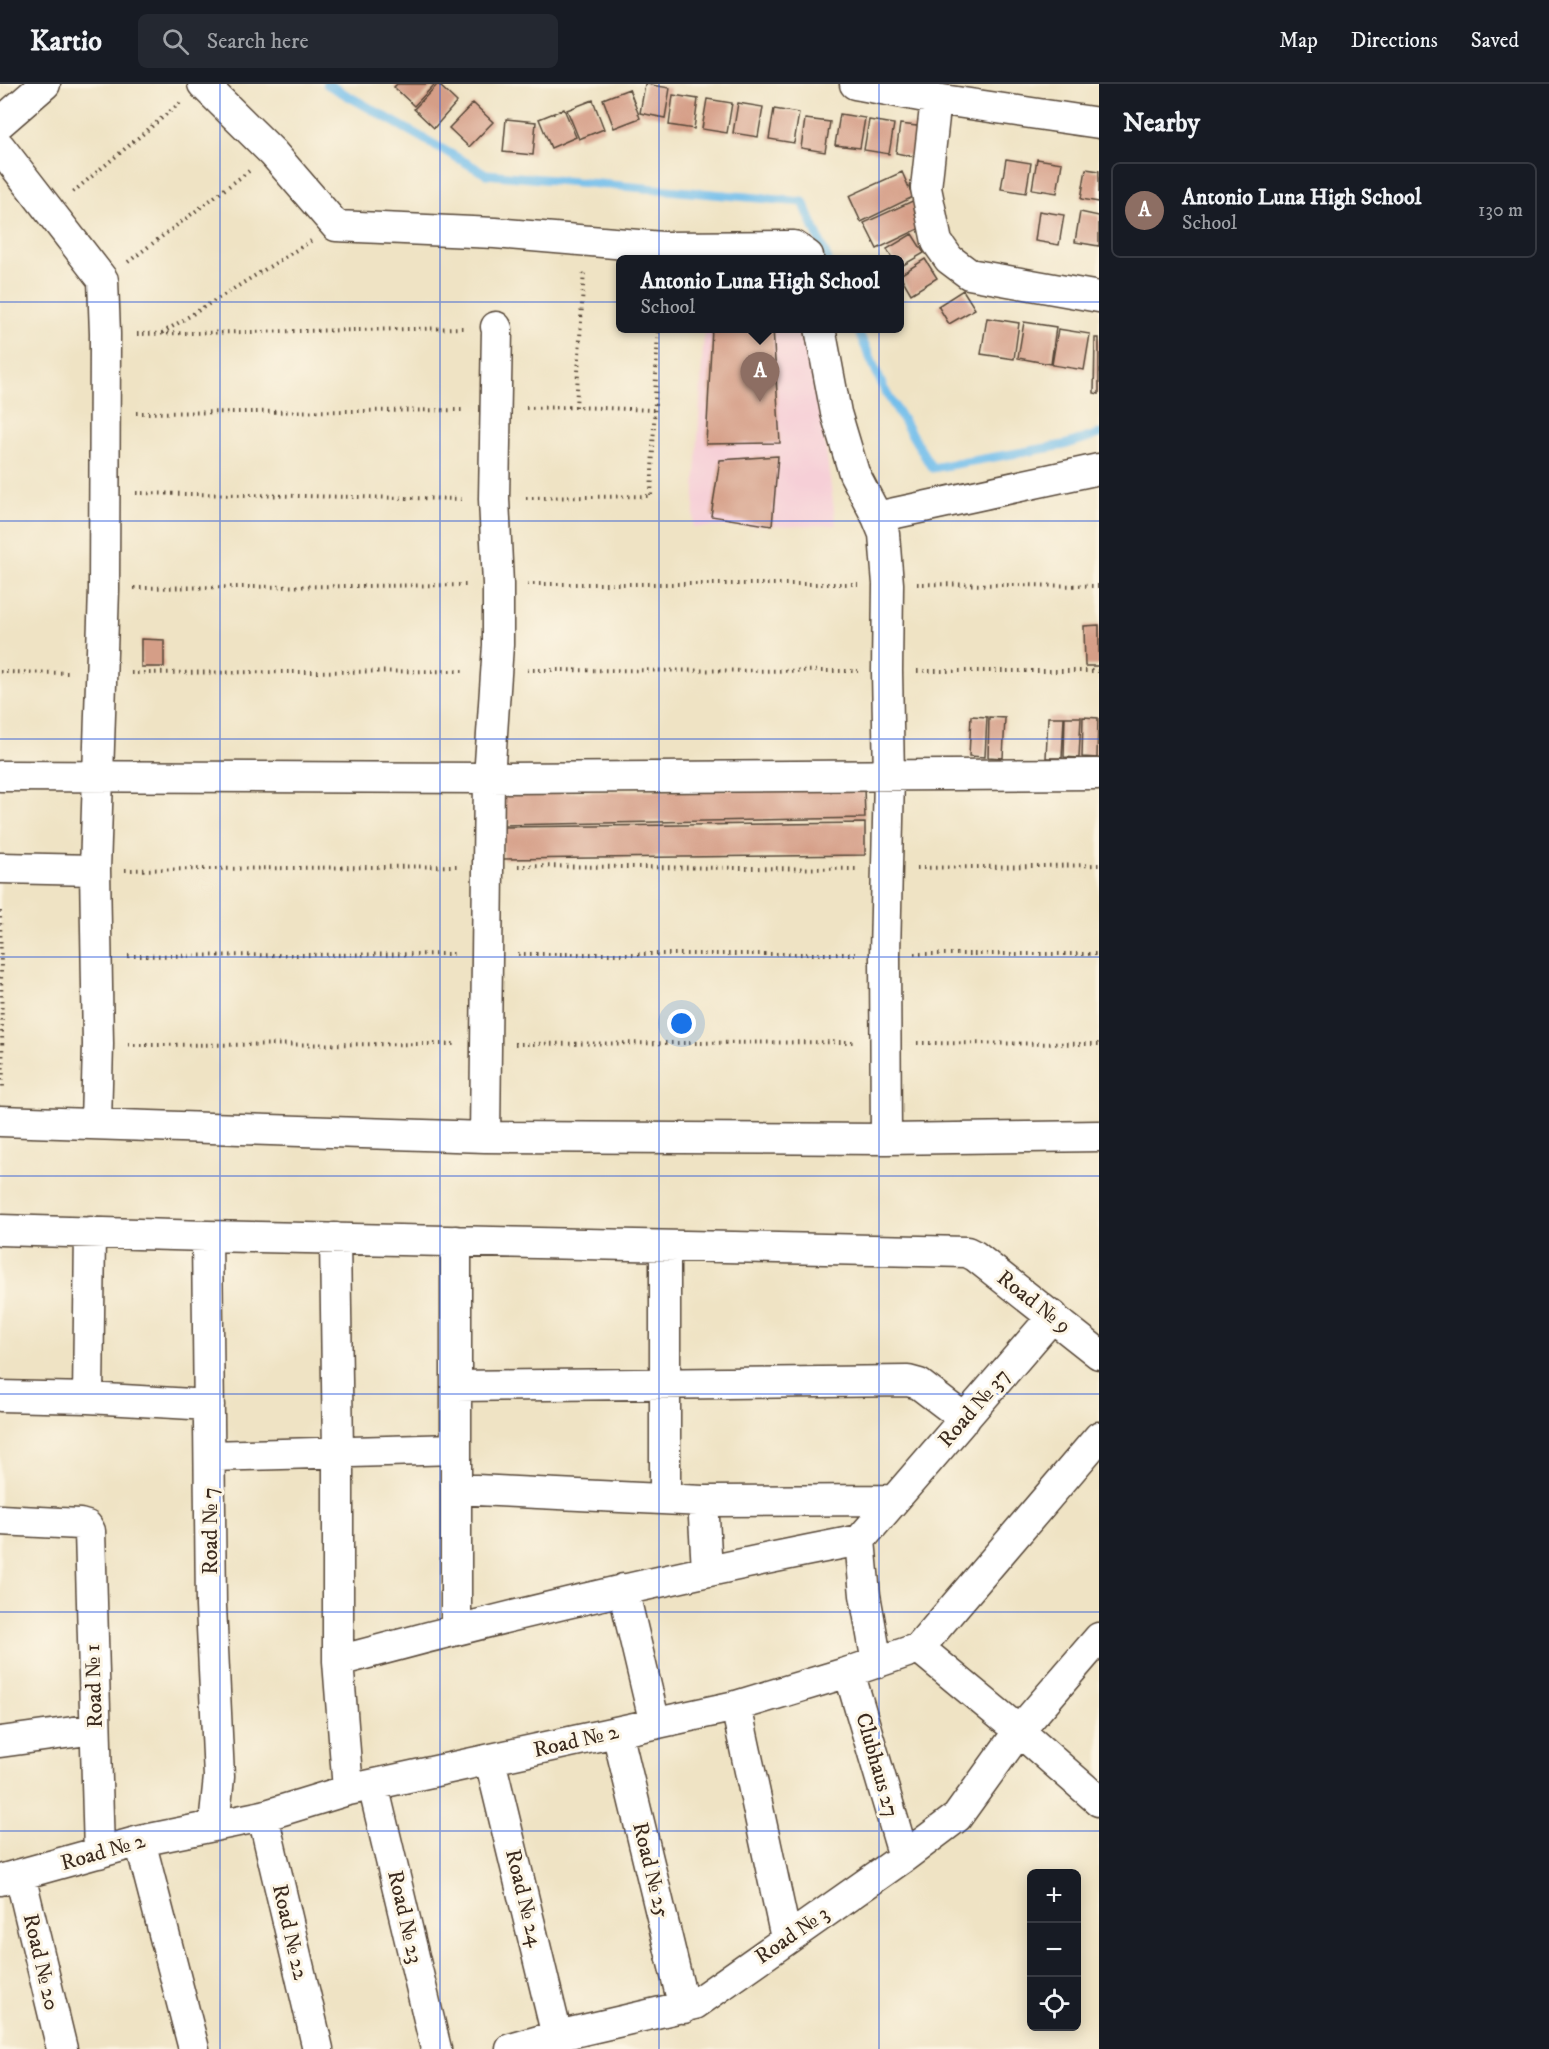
<!DOCTYPE html>
<meta charset="utf-8">
<style>
:root{--surface:#171b24;--page:#242831;--text:#f1f3f6;--muted:#9ea1a6;--line:#363941;--accent:#db2777}
body{margin:0;font-family:"IM FELL DW Pica",serif;background:var(--page);color:var(--text)}
.controls{position:absolute;right:18px;bottom:18px;display:grid;overflow:hidden;border-radius:9px;box-shadow:0 3px 15px #0003}
.controls button{width:54px;height:54px;display:grid;place-items:center;padding:0;border:0;border-bottom:2px solid var(--line);background:var(--surface);color:var(--text);font:30px sans-serif}
.you{position:absolute;left:682px;top:940px;width:21px;height:21px;margin:-15px;border:4px solid #fff;border-radius:50%;background:#1a73e8;box-shadow:0 0 0 9px #1a73e833}
.badge{display:grid;place-items:center;width:39px;height:39px;border-radius:50%;background:var(--accent);color:#fff;font-size:20px;font-weight:700}
.pin{position:absolute;translate:-50% -50px;filter:drop-shadow(0 2px 3px #0008)}
.pin::after{content:'';position:absolute;top:32px;width:21px;height:18px;background:inherit;clip-path:polygon(0 0,100% 0,50% 100%)}
.popup{position:absolute;left:616px;top:171px;width:288px;height:78px;box-sizing:border-box;display:grid;place-content:center;border-radius:9px;background:var(--surface);filter:drop-shadow(0 2px 4px #0005);font-size:20px;white-space:nowrap;color:var(--muted)}
.popup b{font-size:22px;color:var(--text)}
.popup::after{content:'';position:absolute;left:50%;top:100%;margin-left:-12px;border:12px solid transparent;border-top-color:var(--surface)}
.list{margin:0;padding:0;list-style:none}
h2{display:flex;justify-content:space-between;align-items:center;height:78px;margin:0;padding:0 24px;font-size:26px}
h2 small{font-size:20px;font-weight:400;color:var(--muted)}
.list li{display:grid;grid-template-columns:39px 1fr auto;gap:18px;align-items:center;box-sizing:border-box;height:96px;margin:0 12px 12px;padding:0 12px;border:2px solid var(--line);border-radius:9px}
.list b{display:block;font-size:22px;white-space:nowrap}
.list p{margin:0;font-size:20px;white-space:nowrap;color:var(--muted)}
.list em{font-size:20px;font-style:normal;color:var(--muted)}
.icon{flex:none;width:33px;height:33px;fill:none;stroke:currentColor;stroke-width:2;stroke-linecap:round;stroke-linejoin:round}
.map{position:relative;flex:none;width:1099px;height:1965px;overflow:hidden}
header{display:flex;align-items:center;gap:36px;box-sizing:border-box;height:84px;padding:0 30px;background:var(--surface);border-bottom:2px solid var(--line)}
header strong{font-size:28px}
nav{display:flex;gap:33px;margin-inline-start:auto;font-size:21px}
.search{width:420px;height:54px;background:var(--page);display:flex;align-items:center;gap:15px;box-sizing:border-box;padding:0 21px;border-radius:9px;color:var(--muted);font-size:22px}
main{display:flex}
aside{flex:1;background:var(--surface)}
.map>svg:first-child{display:block}
</style>
<header>
<strong>Kartio</strong>
<div class="search"><svg class="icon" aria-label="search" viewBox="0 0 24 24"><circle cx="10" cy="10" r="6"/><path d="M15 15l6 6"/></svg>Search here</div>
<nav><a>Map</a><a>Directions</a><a>Saved</a></nav>
</header>
<main>
<div class="map">
<svg width="1099" height="1965" viewBox="0 0 1099 1965">
<rect width="100%" height="100%" fill="#fcf5e5"/>
<filter id="ink" filterUnits="userSpaceOnUse"><feTurbulence type="fractalNoise" baseFrequency=".0167" numOctaves="2"/><feDisplacementMap in="SourceGraphic" scale="12" xChannelSelector="R" yChannelSelector="G"/><feConvolveMatrix kernelMatrix="1 2 1 2 8 2 1 2 1" color-interpolation-filters="sRGB"/></filter>
<filter id="wash" filterUnits="userSpaceOnUse"><feTurbulence type="fractalNoise" baseFrequency=".008" numOctaves="4" result="noise"/><feDisplacementMap in="SourceGraphic" scale="24" xChannelSelector="R" yChannelSelector="G"/><feGaussianBlur stdDeviation="1.35" result="paint"/><feColorMatrix in="noise" values="0 0 0 0 0 0 0 0 0 0 0 0 0 0 0 0 0 1.4 0 .05"/><feComposite in="paint" operator="in"/></filter>
<g filter="url(#wash)">
<rect width="100%" height="100%" fill="#efe3c4"/>
<path fill="#f6cfd7" d="M 704,245 L 810,245 L 836,441 L 693,443 Z"/>
<g fill="none" stroke-linecap="round" stroke-linejoin="round">
<path stroke="#72beeb" stroke-width="9" d="M 327,0 L 486,90 L 803,118 L 828,176
M 857,244 L 884,305 L 932,384 L 1064,361 L 1099,350"/>
</g>
<g id="blocks">
<path fill="#d59e87" d="M 397,0 L 435,0 L 414,22 L 394,3 Z
M 438,0 L 457,18 L 434,44 L 414,25 Z
M 645,0 L 670,4 L 665,34 L 640,29 Z
M 629,5 L 640,34 L 614,44 L 603,15 Z
M 673,11 L 698,15 L 694,45 L 669,41 Z
M 707,15 L 732,19 L 727,49 L 702,45 Z
M 593,16 L 604,45 L 579,55 L 567,26 Z
M 473,19 L 493,38 L 469,63 L 449,44 Z
M 738,19 L 763,23 L 758,53 L 733,49 Z
M 564,25 L 576,53 L 551,64 L 539,35 Z
M 774,25 L 799,29 L 794,59 L 769,55 Z
M 840,30 L 865,34 L 860,64 L 835,61 Z
M 506,35 L 536,38 L 533,71 L 503,68 Z
M 805,35 L 830,38 L 825,68 L 801,64 Z
M 869,36 L 894,40 L 889,70 L 864,66 Z
M 900,40 L 925,43 L 920,74 L 896,69 Z
M 1006,75 L 1031,79 L 1026,109 L 1001,105 Z
M 1037,75 L 1062,79 L 1057,109 L 1032,105 Z
M 1086,85 L 1099,87 L 1099,118 L 1081,115 Z
M 902,88 L 913,113 L 861,138 L 849,112 Z
M 917,115 L 929,140 L 877,165 L 864,139 Z
M 1039,127 L 1064,131 L 1059,161 L 1035,157 Z
M 1080,128 L 1099,132 L 1099,162 L 1075,158 Z
M 912,150 L 924,169 L 900,183 L 900,176 L 893,176 L 887,165 Z
M 925,175 L 937,194 L 911,210 L 900,191 Z
M 963,206 L 975,225 L 949,240 L 938,222 Z
M 987,234 L 1019,239 L 1014,275 L 981,270 Z
M 1024,238 L 1056,243 L 1051,280 L 1018,274 Z
M 712,244 L 773,244 L 780,359 L 706,360 Z
M 1058,245 L 1090,250 L 1084,286 L 1052,281 Z
M 1095,254 L 1099,254 L 1099,310 L 1094,309 Z
M 778,372 L 772,442 L 711,432 L 720,376 Z
M 1099,541 L 1099,582 L 1085,582 L 1084,542 Z
M 141,555 L 164,556 L 164,583 L 141,583 Z
M 971,632 L 987,633 L 985,673 L 969,672 Z
M 989,633 L 1005,634 L 1003,674 L 988,673 Z
M 1048,633 L 1064,633 L 1062,674 L 1046,674 Z
M 1065,633 L 1081,633 L 1079,674 L 1064,673 Z
M 1083,633 L 1098,634 L 1097,674 L 1082,673 Z
M 864,703 L 865,734 L 502,741 L 501,709 Z
M 865,739 L 865,771 L 503,775 L 502,743 Z"/>
</g>
</g>
<g filter="url(#ink)">
<use href="#blocks" fill-opacity="0" stroke="#564637" stroke-width="1.5"/>
<g fill="none" stroke-linecap="round" stroke-linejoin="round">
<defs>
<path id="minor" d="M 203,0 L 273,69 L 336,142 L 495,149 L 662,163 L 794,162 L 808,172 L 808,176
M 855,0 L 936,15 L 1099,39
M 936,15 L 926,104 L 937,158 L 949,175 L 969,190 L 1099,213
M 0,39 L 45,0
M 0,63 L 103,196 L 105,250 L 104,505 L 95,786 L 98,960 L 96,1039
M 820,244 L 836,329 L 854,389 L 877,433 L 1099,385
M 877,433 L 884,450 L 888,500 L 887,587 L 889,693 L 885,870 L 886,1055
M 0,692 L 489,694 L 1099,690
M 0,784 L 95,786
M 0,1037 L 485,1053 L 886,1055 L 1099,1052
M 485,1053 L 489,694 L 498,561 L 498,500 L 494,415 L 497,245 L 496,243
M 0,1146 L 207,1152 L 967,1168 L 975,1172 L 1099,1270
M 207,1152 L 211,1522 L 219,1693 L 214,1741
M 335,1154 L 338,1369 L 338,1577 L 348,1706
M 456,1302 L 908,1297 L 919,1300 L 965,1335
M 0,1312 L 88,1314 L 209,1321
M 88,1314 L 90,1148
M 210,1372 L 456,1365
M 456,1405 L 703,1417 L 894,1416
M 665,1415 L 665,1162
M 703,1417 L 707,1486
M 0,1436 L 80,1440 L 87,1442 L 90,1447 L 99,1769
M 623,1505 L 655,1640
M 456,1544 L 456,1157
M 919,1564 L 1099,1353
M 919,1564 L 1019,1647 L 1099,1717
M 338,1577 C 511,1530 685,1490 860,1456
M 877,1579 L 865,1511 L 860,1456 L 1053,1232
M 849,1588 L 904,1773
M 736,1622 L 786,1854
M 617,1648 L 684,1924
M 0,1658 L 95,1645
M 490,1676 L 557,1952
M 373,1701 L 436,1965
M 263,1732 L 318,1965
M 140,1757 L 194,1965
M 20,1791 L 62,1965
M 0,1796 L 140,1757 L 263,1732 L 348,1706 L 736,1622 L 849,1588 L 919,1564
M 511,1965 L 557,1952 L 695,1920 L 904,1773 L 957,1733 L 1019,1647 L 1099,1554"/>
</defs>
<use href="#minor" stroke="#564637" stroke-width="33"/>
<path stroke="#564637" stroke-width="4" stroke-dasharray="1.5 4.5" stroke-linecap="butt" d="M 73,108 L 180,19
M 128,178 L 249,87
M 162,249 L 311,157
M 137,250 L 465,244
M 576,323 L 584,186
M 526,324 L 576,323 L 654,326
M 136,329 L 464,326
M 136,409 L 464,415
M 526,414 L 651,412 L 658,244
M 527,500 L 858,500
M 917,500 L 1099,502
M 134,504 L 468,501
M 527,586 L 858,587
M 917,587 L 1099,587
M 0,588 L 72,589
M 131,589 L 465,587
M 518,782 L 858,785
M 917,784 L 1099,781
M 125,786 L 459,782
M 0,827 L 3,1007
M 518,870 L 855,870
M 914,870 L 1099,870
M 128,872 L 456,870
M 917,959 L 1099,960
M 515,960 L 855,958
M 128,961 L 456,960"/>
<use href="#minor" stroke="#fff" stroke-width="30"/>
</g>
</g>
<path fill="none" stroke="#1d4ed8" stroke-width="1.5" stroke-opacity="0.55" d="M 220,0 L 220,1965M 440,0 L 440,1965M 659,0 L 659,1965M 879,0 L 879,1965M 0,218 L 1099,218M 0,437 L 1099,437M 0,655 L 1099,655M 0,873 L 1099,873M 0,1092 L 1099,1092M 0,1310 L 1099,1310M 0,1528 L 1099,1528M 0,1747 L 1099,1747"/>
<g text-anchor="middle" dominant-baseline="central" stroke-width="6" stroke-linejoin="round" paint-order="stroke">
<g font-size="22" fill="#3b2a1e" stroke="#fcf5e5">
<text transform="translate(1034 1218) rotate(38)">Road № 9</text>
<text transform="translate(974 1324) rotate(-49)">Road № 37</text>
<text transform="translate(210 1447) rotate(-90)">Road № 7</text>
<text transform="translate(94 1602) rotate(-92)">Road № 1</text>
<text transform="translate(576 1657) rotate(-13)">Road № 2</text>
<text transform="translate(877 1681) rotate(74)">Clubhaus 27</text>
<text transform="translate(103 1768) rotate(-16)">Road № 2</text>
<text transform="translate(651 1786) rotate(76)">Road № 25</text>
<text transform="translate(524 1814) rotate(76)">Road № 24</text>
<text transform="translate(405 1833) rotate(77)">Road № 23</text>
<text transform="translate(290 1848) rotate(77)">Road № 22</text>
<text transform="translate(792 1851) rotate(-35)">Road № 3</text>
<text transform="translate(41 1878) rotate(77)">Road № 20</text>
</g>
</g>
</svg>
<div class="controls">
<button>+</button>
<button>−</button>
<button><svg class="icon" aria-label="locate" viewBox="0 0 24 24"><circle cx="12" cy="12" r="6"/><path d="M12 2v4M12 18v4M2 12h4M18 12h4"/></svg></button>
</div>
<div class="you"></div>
<div class="pin badge" style="left:760px;top:318px;background:#8d6e63">A</div>
<div class="popup"><b>Antonio Luna High School</b>School</div>
</div>
<aside>
<h2>Nearby<small></small></h2>
<ul class="list">
<li><span class="badge" style="background:#8d6e63">A</span><div><b>Antonio Luna High School</b><p>School</p></div><em>130 m</em></li>
</ul>
</aside>
</main>
